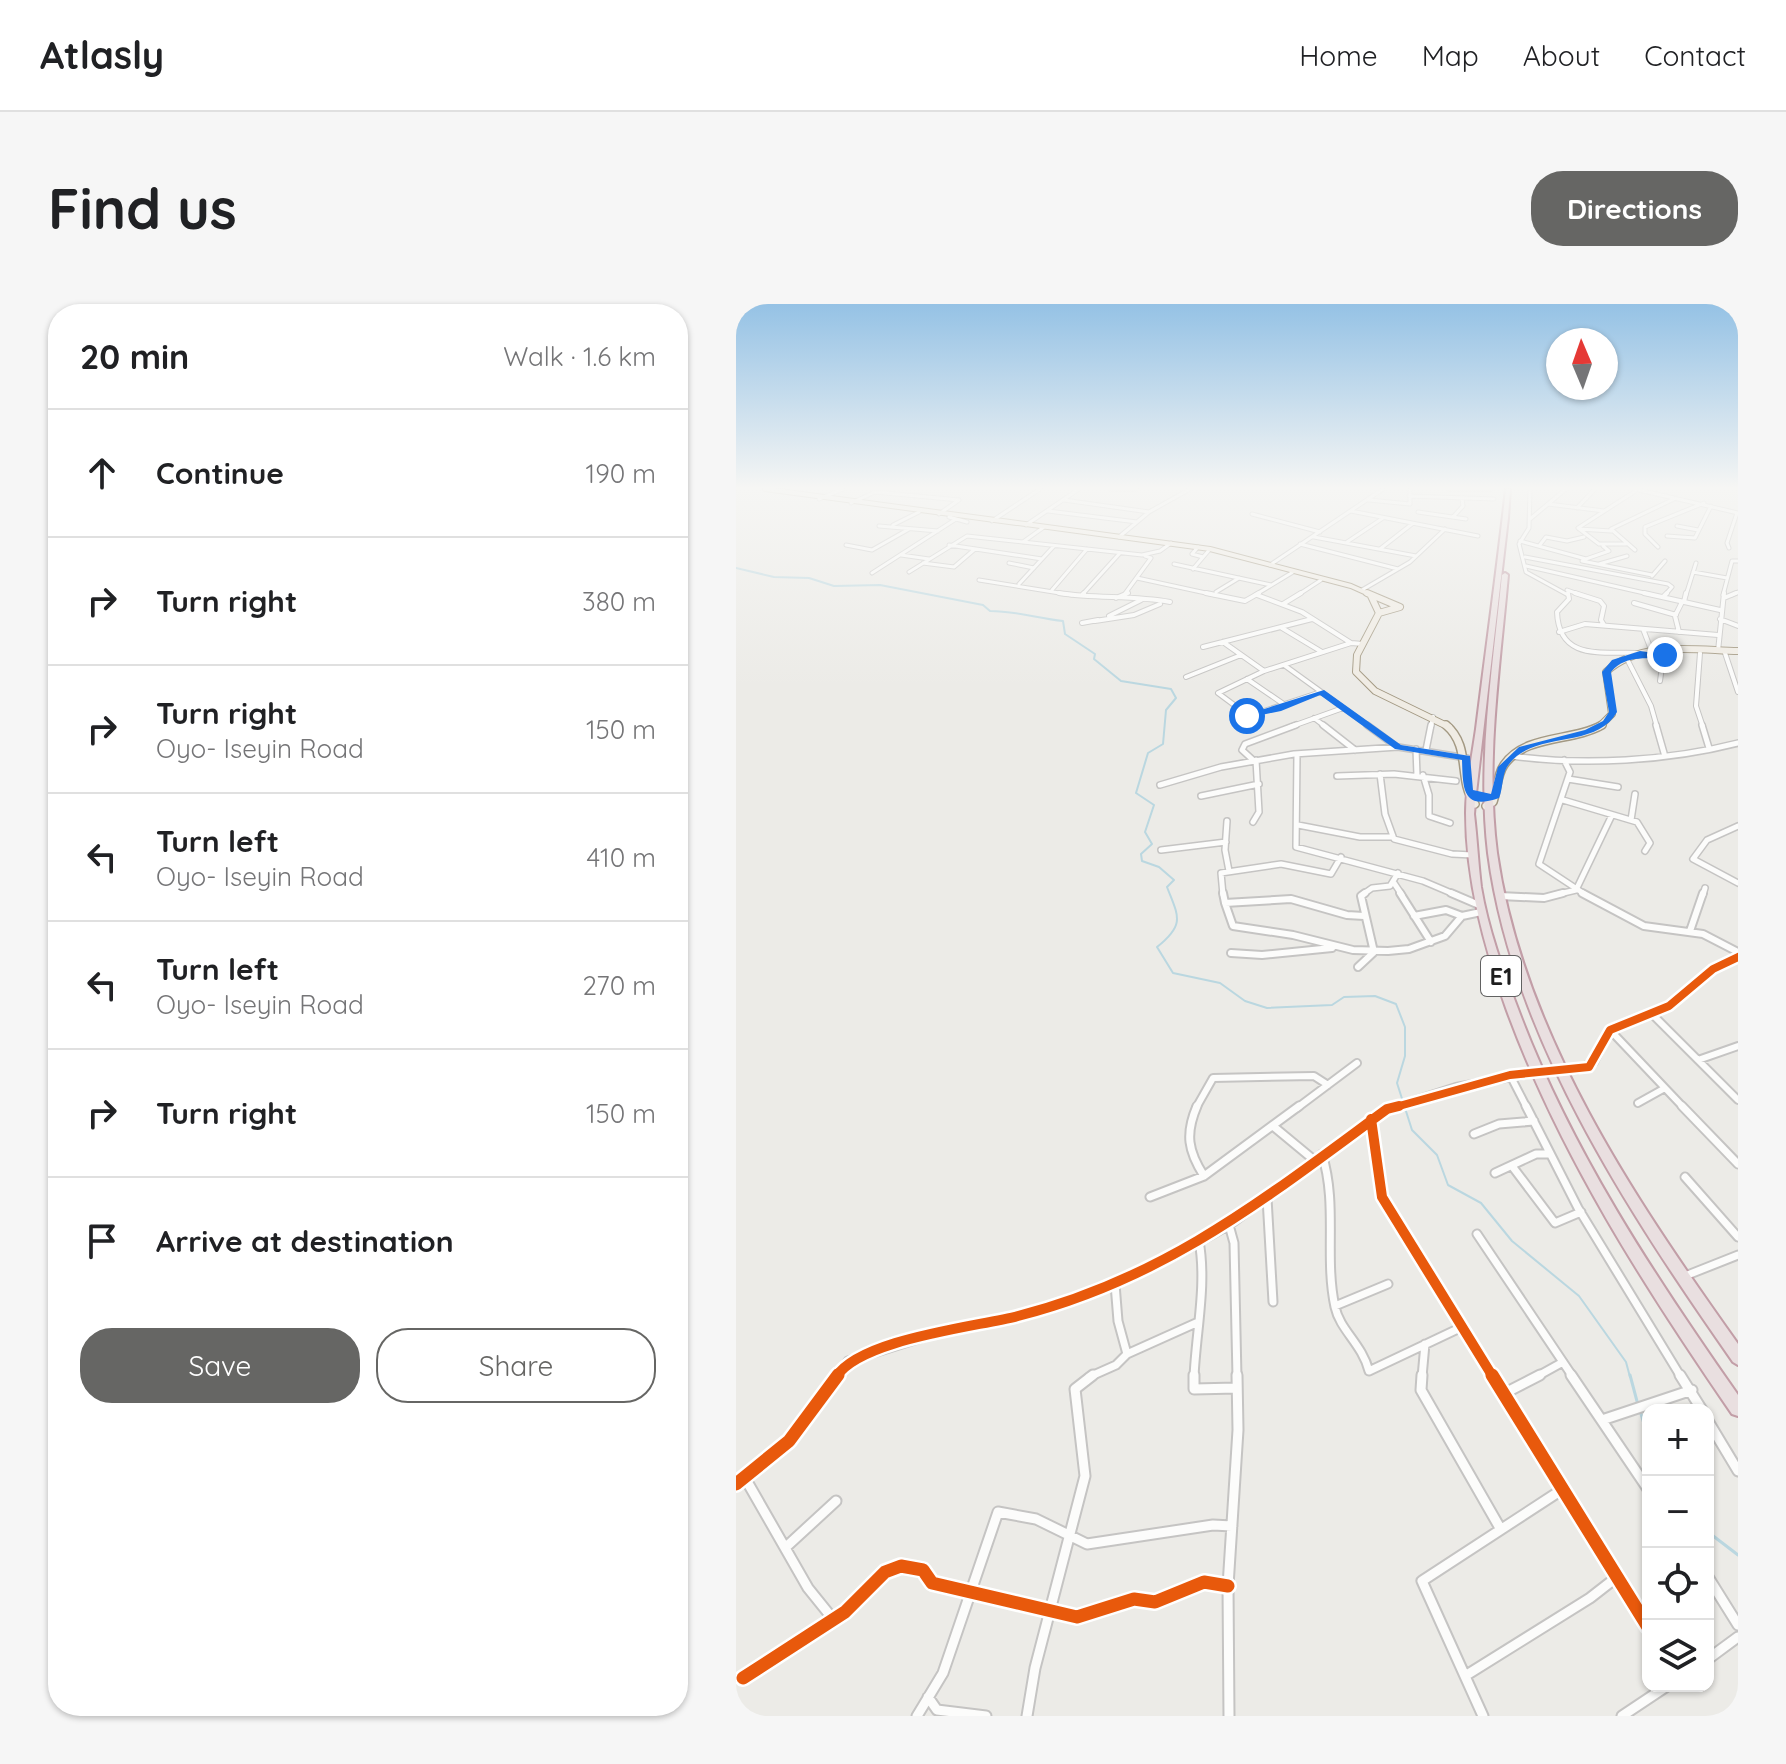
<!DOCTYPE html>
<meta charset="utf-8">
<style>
:root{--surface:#fff;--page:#f6f6f6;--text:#202124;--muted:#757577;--line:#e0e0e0;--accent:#666664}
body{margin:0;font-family:Quicksand,sans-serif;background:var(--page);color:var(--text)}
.controls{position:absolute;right:24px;bottom:24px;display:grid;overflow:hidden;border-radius:16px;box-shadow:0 2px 6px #0004}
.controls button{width:72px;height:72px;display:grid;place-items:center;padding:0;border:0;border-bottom:2px solid var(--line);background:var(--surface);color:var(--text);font:40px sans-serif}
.compass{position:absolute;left:810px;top:24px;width:72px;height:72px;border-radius:50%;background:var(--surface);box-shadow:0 2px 6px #0004;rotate:358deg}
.stop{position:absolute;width:24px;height:24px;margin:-18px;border:6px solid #1a73e8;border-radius:50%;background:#fff}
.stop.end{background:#1a73e8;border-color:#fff;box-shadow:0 2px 8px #0008}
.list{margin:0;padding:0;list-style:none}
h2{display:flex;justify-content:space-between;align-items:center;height:104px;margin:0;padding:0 32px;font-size:34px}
h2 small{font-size:26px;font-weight:400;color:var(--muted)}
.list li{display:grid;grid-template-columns:52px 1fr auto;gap:24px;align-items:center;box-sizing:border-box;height:128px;padding:0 32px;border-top:2px solid var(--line)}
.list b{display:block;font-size:30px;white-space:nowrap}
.list p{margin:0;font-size:26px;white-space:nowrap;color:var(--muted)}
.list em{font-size:26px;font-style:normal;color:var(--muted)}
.actions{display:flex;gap:16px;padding:24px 32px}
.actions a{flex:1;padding:18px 0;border:2px solid var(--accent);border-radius:32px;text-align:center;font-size:28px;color:var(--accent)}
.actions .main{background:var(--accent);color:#fff}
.icon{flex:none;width:44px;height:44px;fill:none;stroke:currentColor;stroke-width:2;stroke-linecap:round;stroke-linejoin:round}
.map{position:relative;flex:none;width:1002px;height:1412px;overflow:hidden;border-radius:32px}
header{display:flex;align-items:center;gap:48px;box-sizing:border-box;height:112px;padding:0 40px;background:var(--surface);border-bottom:2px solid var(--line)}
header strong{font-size:38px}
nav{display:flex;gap:44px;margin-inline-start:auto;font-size:28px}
.intro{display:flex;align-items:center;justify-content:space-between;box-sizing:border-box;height:192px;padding:0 48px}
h1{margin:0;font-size:56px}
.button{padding:20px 36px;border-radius:32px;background:var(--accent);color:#fff;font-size:28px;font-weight:700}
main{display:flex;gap:48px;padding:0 48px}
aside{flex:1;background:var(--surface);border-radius:32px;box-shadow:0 2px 6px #0004}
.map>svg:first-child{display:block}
</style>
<header>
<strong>Atlasly</strong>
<nav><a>Home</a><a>Map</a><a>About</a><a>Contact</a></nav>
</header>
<div class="intro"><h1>Find us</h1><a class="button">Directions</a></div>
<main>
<aside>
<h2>20 min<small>Walk · 1.6 km</small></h2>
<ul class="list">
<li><svg class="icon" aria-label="ahead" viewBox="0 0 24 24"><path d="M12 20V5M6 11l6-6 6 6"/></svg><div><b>Continue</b></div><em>190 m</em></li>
<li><svg class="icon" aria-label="right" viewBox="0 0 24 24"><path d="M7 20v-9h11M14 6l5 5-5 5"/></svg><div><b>Turn right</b></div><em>380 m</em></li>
<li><svg class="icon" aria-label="right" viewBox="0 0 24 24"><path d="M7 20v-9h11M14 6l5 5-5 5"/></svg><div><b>Turn right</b><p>Oyo- Iseyin Road</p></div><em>150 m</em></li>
<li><svg class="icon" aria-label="left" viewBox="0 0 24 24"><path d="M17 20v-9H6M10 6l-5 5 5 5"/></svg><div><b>Turn left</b><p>Oyo- Iseyin Road</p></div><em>410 m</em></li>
<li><svg class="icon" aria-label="left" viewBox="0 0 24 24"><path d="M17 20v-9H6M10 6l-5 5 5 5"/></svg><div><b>Turn left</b><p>Oyo- Iseyin Road</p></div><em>270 m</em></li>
<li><svg class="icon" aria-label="right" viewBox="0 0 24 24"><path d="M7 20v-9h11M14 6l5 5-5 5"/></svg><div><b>Turn right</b></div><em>150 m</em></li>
<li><svg class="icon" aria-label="arrive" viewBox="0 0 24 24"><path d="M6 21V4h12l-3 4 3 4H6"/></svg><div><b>Arrive at destination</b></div></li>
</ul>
<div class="actions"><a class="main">Save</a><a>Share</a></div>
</aside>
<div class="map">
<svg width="1002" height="1412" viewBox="0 0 1002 1412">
<rect width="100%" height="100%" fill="#ecebe7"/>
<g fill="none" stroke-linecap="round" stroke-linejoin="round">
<path stroke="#bad7e0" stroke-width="2" d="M 0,264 L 38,273 L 73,274 L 98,282 L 144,281 L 247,301 L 254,307 C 280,307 301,314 327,317 L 329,330 L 359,350 L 358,355 L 385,377 L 435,385 L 440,394 L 430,406 L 427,440 L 412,449 L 400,489 L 418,501 L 409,528 L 416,540 L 405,550 L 406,557 L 423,563 L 438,576 L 431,583 C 442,612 450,620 421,643 L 437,669 L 484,679 L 509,697 L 531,704 L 596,701 L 608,693 L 639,692 L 660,700 L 669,723 L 669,752 L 661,779 L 676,826 L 701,851 L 712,881 L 745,899 L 776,937 L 843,992 L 890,1058 L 894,1073"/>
<path stroke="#bad7e0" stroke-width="3" d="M 894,1071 L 902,1101
M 904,1107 L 912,1132
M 972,1228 L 1002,1251"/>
<path stroke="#c3c2bf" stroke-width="6" stroke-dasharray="6 3" stroke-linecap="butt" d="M 792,770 L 840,766"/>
<defs>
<path id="minor-far5" d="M 374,185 L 400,185
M 713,185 L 755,185
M 899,185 L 1002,209
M 673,192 L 758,195
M 83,195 L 107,185
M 328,196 L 413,208
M 633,196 L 674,200 L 674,185
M 115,199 L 139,188 L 223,196
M 812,200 L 868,207
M 841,204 L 859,185
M 312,207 L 401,218
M 615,207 L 742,232
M 682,208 L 730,215
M 203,210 L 223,196
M 516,210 L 584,228
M 213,213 L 231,218
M 717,213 L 727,202 L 726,194
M 794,215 L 830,185
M 256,217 L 304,185
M 157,221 L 183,208
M 143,222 L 202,227
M 941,222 L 962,226
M 843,225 L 875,227
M 931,232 L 959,234 L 975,202
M 383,233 L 413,208 L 454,185
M 578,233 L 680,252
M 784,237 L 850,255
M 287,238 L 308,223
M 611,238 L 647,214
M 564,240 L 662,265
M 890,240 L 863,240 L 842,224 L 901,186
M 110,241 L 136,246 L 173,225
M 213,241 L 306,255
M 803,242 L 810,233 L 831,237 L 848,233
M 462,243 L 456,250 L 467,253
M 922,243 L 909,230 L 909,223 L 968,199
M 993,244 L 991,239 L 1001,209
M 644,245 L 676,220
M 899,246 L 875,225 L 940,194
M 165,251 L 193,255
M 789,253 L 932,280 L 936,283 L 929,291
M 850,255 L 873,247 L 867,242
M 846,257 L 916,271
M 187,259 L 218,263 L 239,245
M 273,259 L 298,264
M 438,260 L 535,281
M 863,260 L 891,252
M 534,261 L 647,185
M 790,262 L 917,291
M 457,265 L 474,245
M 173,268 L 231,232 L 406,251 L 424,247 L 435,239
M 957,268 L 991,274
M 136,269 L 220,215
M 916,272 L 929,257
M 401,274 L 479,291
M 243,276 L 336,291
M 283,280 L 318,242
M 316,286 L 351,245
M 626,286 L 674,258 L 709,225
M 831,286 L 845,291
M 480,288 L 503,274
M 346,291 L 384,249
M 388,291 L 415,254 L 409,252
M 519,291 L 557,268
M 562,291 L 585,276
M 950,291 L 960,259
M 987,291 L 996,257 L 1002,257
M 996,291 L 1002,288"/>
<path id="minor-far4" d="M 323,289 C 360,295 397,291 434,298
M 470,289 L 509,297 L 523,289
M 839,289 L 864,297 L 868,302 L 865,316 L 868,321
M 908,289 L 984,306
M 346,291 L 348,289
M 521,291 L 566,308 L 615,339 L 627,340
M 927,293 L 931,289
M 380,294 L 392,289
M 988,294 L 1000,289
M 948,298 L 950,289
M 898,299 L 940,311
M 547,300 L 565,289
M 373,312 L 405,296
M 984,315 L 1002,322
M 359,317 L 398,311 L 424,300
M 346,319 L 362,316
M 546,324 L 586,348
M 907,325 L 914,343
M 823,328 L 849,320 L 982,331
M 943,328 L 939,312 L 946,298
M 487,338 L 528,367
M 467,343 L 576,315
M 982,347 L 988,289
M 964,349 L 960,402 L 967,423
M 989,349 L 1002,388
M 890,353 L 915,402 L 921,423
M 548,361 L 634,423
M 450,373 L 505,351
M 511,375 L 549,401
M 924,377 L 928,349
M 585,388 L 513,412 L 482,389 L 528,367 L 615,339
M 578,414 L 590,423
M 554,423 L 607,404
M 695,423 L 697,413"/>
<path id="minor-far3" d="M 587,421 L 619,446
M 631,421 L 661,443
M 920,421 L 928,449
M 966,421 L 973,444
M 680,445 L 681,471
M 690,446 L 695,421
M 561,450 L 560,543 L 687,577 L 720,591
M 776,452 C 848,462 932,457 1002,439
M 517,456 L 506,446 L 509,440 L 560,421
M 828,456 L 834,468 L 803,560 L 850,591
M 644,470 L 649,510 L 658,535 L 716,550 L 737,551
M 687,471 L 693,491 L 693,512 L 714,519
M 601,472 L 658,470 L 720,477
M 832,475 L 882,483
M 424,481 L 485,463 L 558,450 L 662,443 L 731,454
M 465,492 L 523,480
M 827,496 L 901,518 L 914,539 L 909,547
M 895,516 L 899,490
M 491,517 L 489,546 L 493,567
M 517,518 L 523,508 L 520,456
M 562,521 L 624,533 L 656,533
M 1002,522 L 971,536 L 957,555 L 1002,579
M 425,546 L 490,538
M 658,579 L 666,591
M 487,591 L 485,569 L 545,560 L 595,570 L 605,553
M 626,591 L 636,584 L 654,582 L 662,569
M 819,591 L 840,586 L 876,511
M 967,591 L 969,584"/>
<path id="minor-far2" d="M 487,589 L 489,599 L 555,595 L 611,611 L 628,612
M 664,589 L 695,638
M 715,589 L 743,601
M 846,589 L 908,622 L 967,630 L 1002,648
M 764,592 L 808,594 L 827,589
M 489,599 L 497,622 L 557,631 L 617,646 L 652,647 L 673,645 L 709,632 L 726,612 L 745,608
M 678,612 L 710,606 L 726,612
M 954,627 L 967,589
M 495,649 L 526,651 L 596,644
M 622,663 L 638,648 L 625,592 L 629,589
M 915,709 L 1002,796
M 874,726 L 948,804
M 962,756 L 1002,742
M 840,766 L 858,758 L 874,726 L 933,702 L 977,665 L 1002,653
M 774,771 L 791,804
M 902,799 L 929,784
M 460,804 L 477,774 L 578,772 L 592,781
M 561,804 L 621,759
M 655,804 L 720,783 L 792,770"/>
<path id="minor-far1" d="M 461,802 C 449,830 452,847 468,872
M 790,802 L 842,904 L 945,1073
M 946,802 L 1002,860
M 635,815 L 646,893 L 757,1073
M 537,822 L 578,856
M 738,830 L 763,820 L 798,817
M 586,850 C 602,901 588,952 599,1003 C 604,1026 626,1040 633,1067 L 726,1023
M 776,862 L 819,919 L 845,908
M 759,869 L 800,850 L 813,850
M 949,873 L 1002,933
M 414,893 L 468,872 L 563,802
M 531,894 L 537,998
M 493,921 L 498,939 L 501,1073
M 741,930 L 837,1073
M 949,972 L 1002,951
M 599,1002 L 652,980
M 391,1050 L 460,1019
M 101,1073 L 112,1057 L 207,1027 L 283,1012 L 379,980 L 440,951 L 493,921 L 651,805 L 662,802
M 353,1073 L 380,1061 L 391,1050 L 382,1017 L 379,980
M 458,1073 C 460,1028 471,980 463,937
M 686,1073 L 689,1040
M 800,1073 L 827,1058"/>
<path id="minor" d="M 458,1071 L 458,1085 L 500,1084
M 686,1071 L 685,1086 L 764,1224
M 756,1071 L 912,1323
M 835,1071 L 912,1185
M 944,1071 L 966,1106
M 769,1089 L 804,1071
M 869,1115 L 956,1086
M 972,1117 L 1002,1167
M 9,1174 L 72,1284 L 97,1315
M 0,1180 L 53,1137 L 102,1071
M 50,1243 L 100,1197
M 972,1273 L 1002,1321
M 972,1355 L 1002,1333
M 729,1372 L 854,1294 L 881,1273
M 7,1374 L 109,1308 L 149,1268 L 165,1262 L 187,1266 L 196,1279 L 341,1313 L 398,1295 L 419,1298 L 468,1278 L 492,1282
M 192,1393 L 201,1406 L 250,1412
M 181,1412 L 207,1369 L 262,1208 L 300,1215 L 351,1240 L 477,1221 L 496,1222
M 291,1412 L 299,1364 L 349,1172 L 339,1085 L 357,1071
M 493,1412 L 492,1282 L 502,1126 L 501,1071
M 747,1412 L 686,1277 L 827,1185
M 886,1412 L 931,1382"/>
<path id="tertiary-far1" d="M 794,185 L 793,224 L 783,240 L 790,268 L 832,291
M 290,221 L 343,185"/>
<path id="tertiary" d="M 832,289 L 833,295 L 821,308 C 823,358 867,347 904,349"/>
<path id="primary-far2" d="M 29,185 L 474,245 L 615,282 L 635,291"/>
<path id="primary-far1" d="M 631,289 L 664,303 L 643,309
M 635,292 L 643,309 L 621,351 L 620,368 L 639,387 L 713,423
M 863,423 L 876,410 L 870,368 C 904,336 959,346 1002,347"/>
<path id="primary" d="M 710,421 C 736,443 721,476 739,500
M 750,502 L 757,498 C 761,486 761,471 768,461 C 789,430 836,438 866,421"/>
<path id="motorway" d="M 770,185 L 774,185 L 772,214 L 739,498 L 738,510 C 741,534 742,559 745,583 C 752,625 767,666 782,705 C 834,844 917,970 1002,1091 L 1002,1112 L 996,1110 C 908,982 823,850 770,704 C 748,642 730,576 730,509 C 730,481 736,453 740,425 C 750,345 761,265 770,185 Z
M 769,269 L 772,271 C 764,362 749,458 761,549 C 787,730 898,894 1002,1040 L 1002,1061 L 997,1058 C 893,909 776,733 752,549 C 741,457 757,362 766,271 Z"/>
</defs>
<use href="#minor-far5" stroke="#c5c4c3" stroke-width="5"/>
<use href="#minor-far4" stroke="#c5c4c3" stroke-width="6"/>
<use href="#minor-far3" stroke="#c5c4c3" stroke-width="8"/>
<use href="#minor-far2" stroke="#c5c4c3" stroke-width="10"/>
<use href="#minor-far1" stroke="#c5c4c3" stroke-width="11"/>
<use href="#minor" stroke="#c5c4c3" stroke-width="13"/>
<use href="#tertiary-far1" stroke="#c5c4c3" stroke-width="5"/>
<use href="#tertiary" stroke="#c5c4c3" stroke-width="6"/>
<use href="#primary-far2" stroke="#a39983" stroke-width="6"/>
<use href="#primary-far1" stroke="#a39983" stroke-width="8"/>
<use href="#primary" stroke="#a39983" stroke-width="10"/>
<use href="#motorway" stroke="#c29ea7" stroke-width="4"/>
<use href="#minor-far5" stroke="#fcfcfb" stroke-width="3"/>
<use href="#minor-far4" stroke="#fcfcfb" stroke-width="4"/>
<use href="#minor-far3" stroke="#fcfcfb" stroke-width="5"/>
<use href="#minor-far2" stroke="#fcfcfb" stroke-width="6"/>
<use href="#minor-far1" stroke="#fcfcfb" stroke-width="7"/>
<use href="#minor" stroke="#fcfcfb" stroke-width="9"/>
<use href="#tertiary-far1" stroke="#fcfcfb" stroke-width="3"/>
<use href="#tertiary" stroke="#fcfcfb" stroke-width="4"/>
<use href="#primary-far2" stroke="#f0ece4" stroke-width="4"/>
<use href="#primary-far1" stroke="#f0ece4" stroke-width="6"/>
<use href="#primary" stroke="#f0ece4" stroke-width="7"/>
<use href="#motorway" fill="#e9dfe0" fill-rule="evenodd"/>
<defs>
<path id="cycleway-far2" d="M 656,804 L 774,771 L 853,763 L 874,726 L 933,702 L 977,665 L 1002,653"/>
<path id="cycleway-far1" d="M 635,815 L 646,893 L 757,1073
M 100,1073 C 124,1035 239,1023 282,1012 C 431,974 531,893 651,805 L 663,802"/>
<path id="cycleway" d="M 756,1071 L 912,1323
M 0,1180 L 53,1137 L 102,1071
M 7,1374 L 109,1308 L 149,1268 L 165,1262 L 187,1266 L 196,1279 L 341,1313 L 398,1295 L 419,1298 L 468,1278 L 492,1282"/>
</defs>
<use href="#cycleway-far2" stroke="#fff" stroke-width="13"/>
<use href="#cycleway-far1" stroke="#fff" stroke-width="15"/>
<use href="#cycleway" stroke="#fff" stroke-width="18"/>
<use href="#cycleway-far2" stroke="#e8590c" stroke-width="8"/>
<use href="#cycleway-far1" stroke="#e8590c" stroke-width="10"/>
<use href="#cycleway" stroke="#e8590c" stroke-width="13"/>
</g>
<linearGradient id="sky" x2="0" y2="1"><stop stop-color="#95c2e5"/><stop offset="0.48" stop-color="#f6f6f4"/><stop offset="1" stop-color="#f6f6f4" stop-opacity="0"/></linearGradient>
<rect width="1002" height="383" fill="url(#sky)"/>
<path fill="#1a73e8" d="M 904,347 L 933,351 C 913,358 892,348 875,368 L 881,408 C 859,447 795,425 771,463 C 766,471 767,485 763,494 C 726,507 727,484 726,456 L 659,445 L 584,391 L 545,407 L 511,414 L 506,412 L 588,386 L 665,441 L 734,452 L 737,486 L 755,490 L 762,463 L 783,443 L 849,426 L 867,417 L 873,408 L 866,368 L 876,356 Z"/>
<g text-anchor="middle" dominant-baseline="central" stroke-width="6" stroke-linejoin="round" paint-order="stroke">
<rect fill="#fff" stroke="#626262" stroke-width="2" x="745" y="652" width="40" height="40" rx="6"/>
<g font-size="24" font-weight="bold" fill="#1e1e1e">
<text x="765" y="672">E1</text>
</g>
</g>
</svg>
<div class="controls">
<button>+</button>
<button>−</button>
<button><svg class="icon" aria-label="locate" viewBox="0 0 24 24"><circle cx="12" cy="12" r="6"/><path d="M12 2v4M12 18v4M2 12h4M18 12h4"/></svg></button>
<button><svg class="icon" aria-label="layers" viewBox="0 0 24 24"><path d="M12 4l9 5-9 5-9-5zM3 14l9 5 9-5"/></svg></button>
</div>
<svg class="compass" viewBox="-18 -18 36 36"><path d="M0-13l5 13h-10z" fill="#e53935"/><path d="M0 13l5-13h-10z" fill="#757577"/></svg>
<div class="stop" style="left:511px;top:412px"></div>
<div class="stop end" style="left:929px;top:351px"></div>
</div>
</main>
